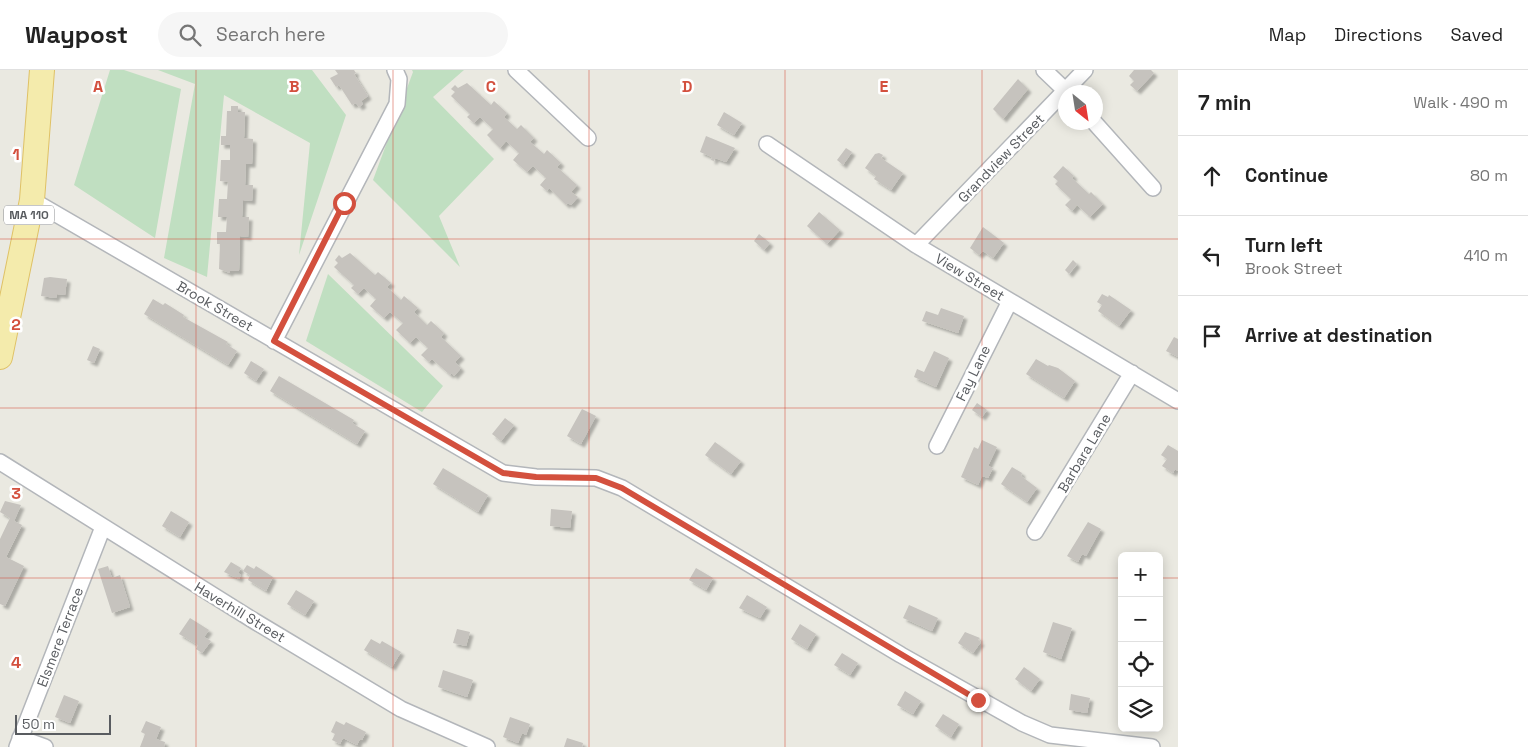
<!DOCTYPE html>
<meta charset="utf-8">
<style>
:root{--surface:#fff;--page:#f6f6f6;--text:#222;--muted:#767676;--line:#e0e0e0}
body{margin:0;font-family:"Space Grotesk",sans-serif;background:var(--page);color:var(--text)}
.controls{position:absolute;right:15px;bottom:15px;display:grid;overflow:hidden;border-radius:8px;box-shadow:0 2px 12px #0003}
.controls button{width:45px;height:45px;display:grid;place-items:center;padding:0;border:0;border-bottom:1px solid var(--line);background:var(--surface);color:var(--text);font:25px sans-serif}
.compass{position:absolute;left:1058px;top:15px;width:45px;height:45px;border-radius:50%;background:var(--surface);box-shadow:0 2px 12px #0003;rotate:150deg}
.scale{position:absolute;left:15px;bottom:12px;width:96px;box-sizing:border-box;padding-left:5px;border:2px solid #595c60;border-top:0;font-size:14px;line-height:18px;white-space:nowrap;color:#595c60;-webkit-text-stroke:4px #fff;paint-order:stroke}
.stop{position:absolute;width:15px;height:15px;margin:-11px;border:4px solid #d3503e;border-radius:50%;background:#fff}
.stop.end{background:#d3503e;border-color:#fff;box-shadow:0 1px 5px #0008}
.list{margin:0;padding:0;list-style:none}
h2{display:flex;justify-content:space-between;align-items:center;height:65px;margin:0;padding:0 20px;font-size:21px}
h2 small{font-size:16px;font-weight:400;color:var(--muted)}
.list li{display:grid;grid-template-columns:32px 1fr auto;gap:15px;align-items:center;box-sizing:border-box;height:80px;padding:0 20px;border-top:1px solid var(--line)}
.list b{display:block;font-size:19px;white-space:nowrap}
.list p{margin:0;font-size:16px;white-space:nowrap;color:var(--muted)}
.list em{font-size:16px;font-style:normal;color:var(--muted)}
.icon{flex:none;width:28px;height:28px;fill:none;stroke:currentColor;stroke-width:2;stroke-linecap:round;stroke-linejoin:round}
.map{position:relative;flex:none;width:1178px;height:677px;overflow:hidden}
header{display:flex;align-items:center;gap:30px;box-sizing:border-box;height:70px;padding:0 25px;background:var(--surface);border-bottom:1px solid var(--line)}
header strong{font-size:24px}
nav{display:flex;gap:28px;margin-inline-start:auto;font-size:18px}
.search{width:350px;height:45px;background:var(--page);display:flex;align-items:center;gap:12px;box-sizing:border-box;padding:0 18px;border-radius:28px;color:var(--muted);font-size:19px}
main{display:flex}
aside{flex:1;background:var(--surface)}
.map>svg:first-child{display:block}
</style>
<header>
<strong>Waypost</strong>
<div class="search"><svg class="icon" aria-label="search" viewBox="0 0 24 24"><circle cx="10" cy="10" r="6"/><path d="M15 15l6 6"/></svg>Search here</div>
<nav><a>Map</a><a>Directions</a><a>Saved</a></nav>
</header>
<main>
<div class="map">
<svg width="1178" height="677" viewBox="0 0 1178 677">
<defs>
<filter id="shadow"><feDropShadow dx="3.5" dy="3.5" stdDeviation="1" flood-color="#0004"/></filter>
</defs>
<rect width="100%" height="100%" fill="#eae9e1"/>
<path fill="#c0dfc1" d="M 110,0 L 124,0 L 181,19 L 155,168 L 74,115 Z
M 158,0 L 312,0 L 346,45 L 299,185 L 310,73 L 224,25 L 207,207 L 164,188 L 195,14 Z
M 412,0 L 464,0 L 433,27 L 494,89 L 439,146 L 460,197 L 373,110 L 413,2 Z
M 328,204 L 443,316 L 422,342 L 306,271 Z"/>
<path fill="#c6c3be" filter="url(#shadow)" d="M 335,0 L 354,0 L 356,3 L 354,4 L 368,26 L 361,31 L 363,34 L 359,37 L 356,33 L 352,35 L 339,15 L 336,17 L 330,8 L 338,4 Z
M 1134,0 L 1151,0 L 1154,3 L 1137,21 L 1130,15 L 1134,11 L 1129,6 Z
M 1018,9 L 1028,19 L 1003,49 L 993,39 Z
M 467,13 L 491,35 L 494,31 L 507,43 L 504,47 L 517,59 L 521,55 L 534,68 L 530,72 L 544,84 L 547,80 L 561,93 L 557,97 L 577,115 L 571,122 L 578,127 L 571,135 L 568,133 L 566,135 L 549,118 L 547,121 L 540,115 L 546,108 L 533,96 L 527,102 L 513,90 L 519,83 L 506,71 L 500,78 L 487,65 L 493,59 L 480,47 L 474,53 L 467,47 L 470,44 L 451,26 L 455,22 L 451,19 L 455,15 L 458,18 Z
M 231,36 L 238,36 L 238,42 L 245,42 L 244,68 L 253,69 L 252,94 L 246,94 L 245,115 L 253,115 L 252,131 L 243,130 L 242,147 L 249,147 L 248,167 L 240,166 L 239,201 L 230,201 L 230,203 L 219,199 L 220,174 L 217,174 L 217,162 L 226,162 L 227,147 L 218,147 L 219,129 L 227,129 L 228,112 L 220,111 L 221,90 L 230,90 L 230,75 L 221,75 L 221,66 L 226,66 L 227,41 L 231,41 Z
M 724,42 L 742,53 L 734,65 L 717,55 Z
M 706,66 L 735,78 L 726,92 L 715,88 L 714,91 L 711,90 L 712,87 L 700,82 Z
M 846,78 L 852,82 L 843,95 L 837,90 Z
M 879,83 L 883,85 L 881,88 L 903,103 L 891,120 L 874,109 L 876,106 L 865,98 L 875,84 Z
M 1063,96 L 1074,106 L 1072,108 L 1089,124 L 1091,122 L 1103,134 L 1090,147 L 1077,135 L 1072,141 L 1065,135 L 1071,129 L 1055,114 L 1058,111 L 1053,107 Z
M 819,142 L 840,160 L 827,174 L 807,156 Z
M 983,157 L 1004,173 L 993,188 L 983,181 L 979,185 L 970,178 Z
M 759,164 L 770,173 L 764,180 L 754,171 Z
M 350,183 L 375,205 L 378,202 L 391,213 L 387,217 L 401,230 L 404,226 L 418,238 L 414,242 L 427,255 L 431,251 L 444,263 L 441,267 L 461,286 L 455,292 L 461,298 L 454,306 L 452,303 L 450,305 L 432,289 L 429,292 L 421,285 L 428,278 L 416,267 L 410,273 L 396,260 L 403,253 L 390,242 L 384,248 L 370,236 L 376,229 L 364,218 L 358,224 L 351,218 L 354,215 L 334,197 L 338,193 L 335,190 L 339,185 L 342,188 Z
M 1073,190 L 1077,194 L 1069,204 L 1065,200 Z
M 50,207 L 67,209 L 65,225 L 57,224 L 56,228 L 41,226 L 44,208 Z
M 1102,224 L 1108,227 L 1109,225 L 1131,240 L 1119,256 L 1098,241 L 1102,235 L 1097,232 Z
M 153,229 L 163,235 L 165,233 L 184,245 L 183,247 L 228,272 L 226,274 L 237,281 L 228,295 L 144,244 Z
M 941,238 L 964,246 L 958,263 L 922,251 L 926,241 L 938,245 Z
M 1174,267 L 1178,269 L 1178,287 L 1166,281 Z
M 93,276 L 100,279 L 94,293 L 87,290 Z
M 934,281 L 949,288 L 936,317 L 914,307 L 917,299 L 924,302 Z
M 1036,289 L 1048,296 L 1049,295 L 1058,298 L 1075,311 L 1064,328 L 1026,304 Z
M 251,291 L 264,299 L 256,311 L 244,303 Z
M 279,306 L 354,350 L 352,353 L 365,361 L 357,374 L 270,321 Z
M 977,333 L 987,340 L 982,347 L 972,340 Z
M 582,339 L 596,346 L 581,374 L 567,366 Z
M 505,348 L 514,355 L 501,371 L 492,364 Z
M 982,370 L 997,377 L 988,396 L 993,398 L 988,408 L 982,406 L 978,415 L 961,407 L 974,377 L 978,379 Z
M 715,372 L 741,391 L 731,404 L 705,385 Z
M 1168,375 L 1178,381 L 1178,401 L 1175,399 L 1173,403 L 1162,396 L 1167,389 L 1161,385 Z
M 1012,397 L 1022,403 L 1021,406 L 1037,418 L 1027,432 L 1001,414 Z
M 443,398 L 488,425 L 478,442 L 433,414 Z
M 5,431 L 21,435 L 14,451 L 22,455 L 6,487 L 24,496 L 5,536 L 0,534 L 0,469 L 10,448 L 0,442 Z
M 551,439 L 572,441 L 570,458 L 550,456 Z
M 171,441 L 189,452 L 180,467 L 162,456 Z
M 1088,452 L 1101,459 L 1086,486 L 1082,484 L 1078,492 L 1067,486 Z
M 231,492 L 241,498 L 238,503 L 241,505 L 239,509 L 224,502 Z
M 247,495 L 254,499 L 256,496 L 273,507 L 266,521 L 248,510 L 250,505 L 243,501 Z
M 108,496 L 112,508 L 120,505 L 130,537 L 112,543 L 98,499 Z
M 696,498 L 713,508 L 706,520 L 689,510 Z
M 296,520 L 314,531 L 305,545 L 287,534 Z
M 747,525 L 767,537 L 760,548 L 739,538 Z
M 909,535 L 938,548 L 932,561 L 903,548 Z
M 190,548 L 209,560 L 204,567 L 211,571 L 202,583 L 196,579 L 198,575 L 179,564 Z
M 1053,552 L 1072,558 L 1061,589 L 1043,582 Z
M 800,554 L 816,564 L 807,579 L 791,569 Z
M 457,559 L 470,562 L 466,576 L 453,573 Z
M 965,562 L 980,568 L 978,570 L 981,572 L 973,583 L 958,573 Z
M 371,569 L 380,574 L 382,571 L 401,582 L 392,597 L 364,580 Z
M 842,583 L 858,593 L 850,605 L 834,595 Z
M 1024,597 L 1040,609 L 1031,621 L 1015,609 Z
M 443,600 L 473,610 L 467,627 L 438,617 Z
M 905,621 L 921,631 L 913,644 L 897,635 Z
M 1071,624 L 1090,628 L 1087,643 L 1069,640 Z
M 64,625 L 79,631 L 70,653 L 55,647 Z
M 943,644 L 959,654 L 951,667 L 935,656 Z
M 510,647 L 530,654 L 526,665 L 522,663 L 518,673 L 503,667 Z
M 146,651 L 161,657 L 156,669 L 165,672 L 164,677 L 140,677 L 145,664 L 141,662 Z
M 336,651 L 344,655 L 346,652 L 366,662 L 362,670 L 360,669 L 357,675 L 343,668 L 340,674 L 332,670 L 335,664 L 331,662 Z
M 567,668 L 583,673 L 582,677 L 564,677 Z"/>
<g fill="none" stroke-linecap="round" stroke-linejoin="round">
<defs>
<path id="minor" d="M 516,0 L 588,68
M 1044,0 L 1067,22
M 1094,52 L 1153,118
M 767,74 L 916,175 L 1178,331
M 32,130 L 503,403 L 536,407 L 596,408 L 622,418 L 901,585 L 1022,653 L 1050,665 L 1152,677
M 916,175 L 1085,0
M 274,271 L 397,34 L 399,9 L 395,0
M 937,376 L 1010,231
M 0,392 L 256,552 L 401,639 L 487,677
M 1035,462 L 1132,303
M 20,668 L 45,677
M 17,677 L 103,457"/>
<path id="primary" d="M 0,287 L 32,130 L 42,0"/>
</defs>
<use href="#minor" stroke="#b3b6ba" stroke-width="18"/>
<use href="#primary" stroke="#dfc165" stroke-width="26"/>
<use href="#minor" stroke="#fff" stroke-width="15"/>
<use href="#primary" stroke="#f4ebac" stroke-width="24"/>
</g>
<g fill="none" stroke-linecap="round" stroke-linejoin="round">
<path stroke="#d3503e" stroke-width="6" d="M 344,133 L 274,271 L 503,403 L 536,407 L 596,408 L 622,418 L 978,630"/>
</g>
<path fill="none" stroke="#d3503e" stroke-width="1" stroke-opacity="0.55" d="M 196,0 L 196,677M 393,0 L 393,677M 589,0 L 589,677M 785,0 L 785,677M 982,0 L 982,677M 0,169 L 1178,169M 0,338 L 1178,338M 0,508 L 1122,508M 1159,508 L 1178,508"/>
<g text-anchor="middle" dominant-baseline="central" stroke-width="5" stroke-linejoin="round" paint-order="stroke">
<rect fill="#fff" stroke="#8b8d90" stroke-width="1" x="4" y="135.5" width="50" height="19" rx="4"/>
<g font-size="12" font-weight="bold" fill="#595c60">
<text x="29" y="145">MA 110</text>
</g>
<g font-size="14" fill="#595c60" stroke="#fff">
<text transform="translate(1001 88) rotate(-46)">Grandview Street</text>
<text transform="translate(970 207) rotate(31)">View Street</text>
<text transform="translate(215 236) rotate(30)">Brook Street</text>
<text transform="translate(973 303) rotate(-64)">Fay Lane</text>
<text transform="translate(1084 383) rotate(-59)">Barbara Lane</text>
<text transform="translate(240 542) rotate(31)">Haverhill Street</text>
<text transform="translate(60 567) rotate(-69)">Elsmere Terrace</text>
</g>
</g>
<g font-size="16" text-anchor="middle" font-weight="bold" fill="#d3503e" stroke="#fff" stroke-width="5" stroke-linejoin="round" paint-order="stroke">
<text x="98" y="22">A</text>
<text x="294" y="22">B</text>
<text x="491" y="22">C</text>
<text x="687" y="22">D</text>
<text x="884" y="22">E</text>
<text x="16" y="90">1</text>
<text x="16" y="260">2</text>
<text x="16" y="429">3</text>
<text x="16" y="598">4</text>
</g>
</svg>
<div class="controls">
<button>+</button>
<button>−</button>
<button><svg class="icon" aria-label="locate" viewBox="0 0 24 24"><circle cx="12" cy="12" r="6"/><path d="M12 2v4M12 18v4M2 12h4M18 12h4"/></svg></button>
<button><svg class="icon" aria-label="layers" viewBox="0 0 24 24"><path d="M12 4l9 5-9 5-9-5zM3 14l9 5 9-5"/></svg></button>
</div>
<svg class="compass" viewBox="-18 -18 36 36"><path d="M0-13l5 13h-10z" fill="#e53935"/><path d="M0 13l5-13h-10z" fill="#767676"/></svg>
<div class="scale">50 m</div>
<div class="stop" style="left:344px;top:133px"></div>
<div class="stop end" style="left:978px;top:630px"></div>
</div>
<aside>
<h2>7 min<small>Walk · 490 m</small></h2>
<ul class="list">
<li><svg class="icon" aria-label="ahead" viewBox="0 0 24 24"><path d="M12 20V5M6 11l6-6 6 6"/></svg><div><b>Continue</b></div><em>80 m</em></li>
<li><svg class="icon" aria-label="left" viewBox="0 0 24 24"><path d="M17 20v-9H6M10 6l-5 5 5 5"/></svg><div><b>Turn left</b><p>Brook Street</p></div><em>410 m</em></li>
<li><svg class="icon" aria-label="arrive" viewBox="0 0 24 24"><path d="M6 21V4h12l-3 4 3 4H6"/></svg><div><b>Arrive at destination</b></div></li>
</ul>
</aside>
</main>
